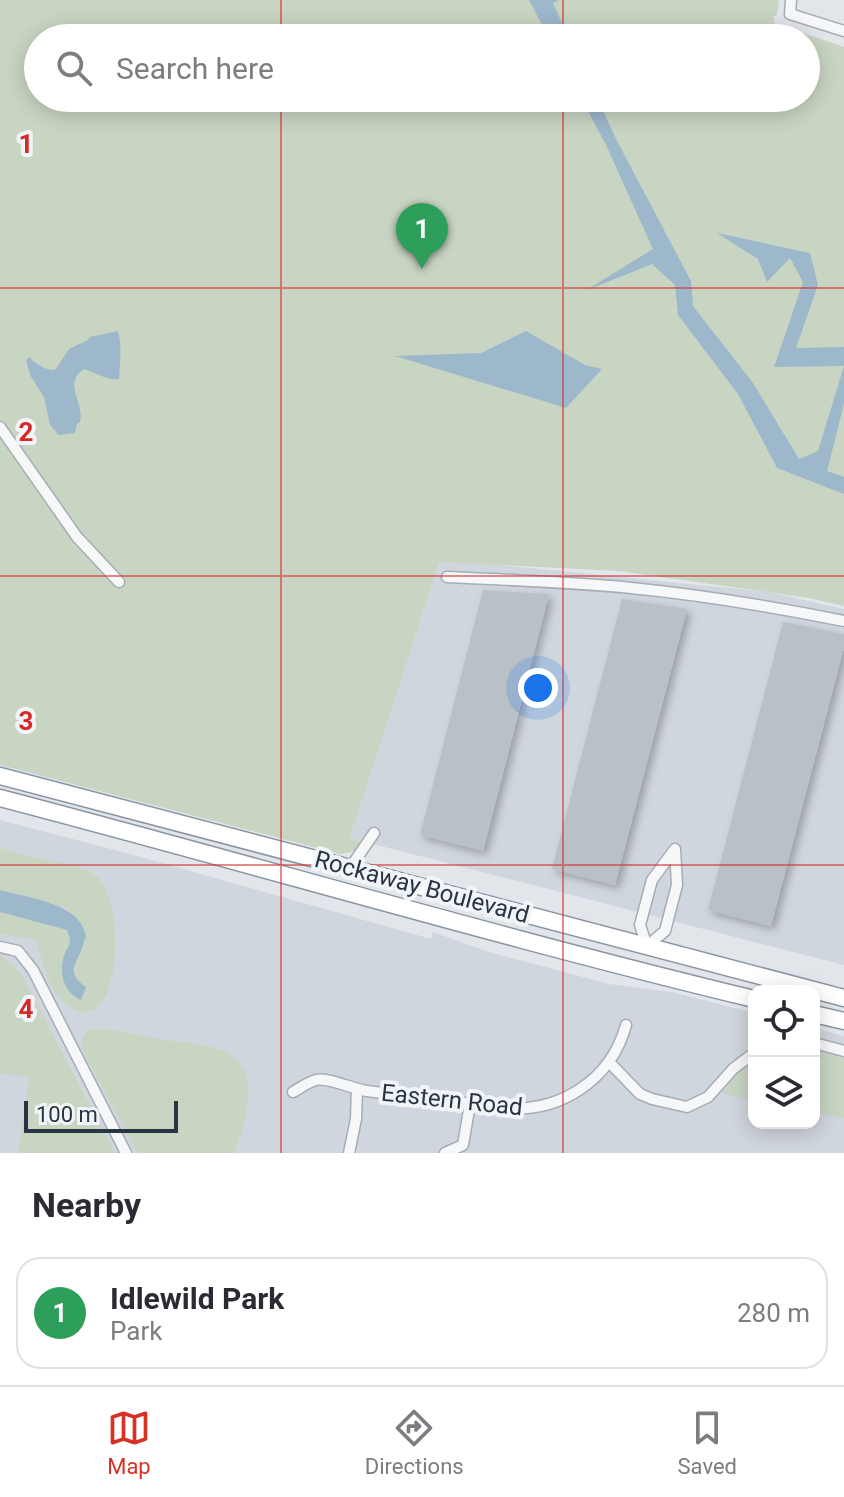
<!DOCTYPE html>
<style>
:root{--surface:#fff;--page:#f7f7f7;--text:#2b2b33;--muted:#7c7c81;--line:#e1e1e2;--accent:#d93025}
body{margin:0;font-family:Roboto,sans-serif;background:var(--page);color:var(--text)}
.controls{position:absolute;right:24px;bottom:24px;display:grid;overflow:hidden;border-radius:16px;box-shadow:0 4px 20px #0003}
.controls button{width:72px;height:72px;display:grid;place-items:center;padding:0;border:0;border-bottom:2px solid var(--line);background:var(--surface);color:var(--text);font:40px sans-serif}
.scale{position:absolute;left:24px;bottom:20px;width:154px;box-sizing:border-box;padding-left:8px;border:4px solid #2a3543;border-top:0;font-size:22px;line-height:28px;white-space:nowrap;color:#2a3543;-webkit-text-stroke:6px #f2f5f8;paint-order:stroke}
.you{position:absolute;left:538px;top:688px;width:28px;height:28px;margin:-20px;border:6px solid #fff;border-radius:50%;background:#1a73e8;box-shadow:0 0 0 12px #1a73e833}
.badge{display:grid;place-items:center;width:52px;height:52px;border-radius:50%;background:var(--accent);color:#fff;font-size:26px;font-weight:700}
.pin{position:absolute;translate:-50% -66px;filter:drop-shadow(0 2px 4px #0008)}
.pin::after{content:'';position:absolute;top:42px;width:28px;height:24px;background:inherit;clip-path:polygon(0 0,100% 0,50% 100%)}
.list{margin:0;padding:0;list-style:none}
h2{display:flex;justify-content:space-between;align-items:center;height:104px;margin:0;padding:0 32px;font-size:34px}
h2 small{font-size:26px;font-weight:400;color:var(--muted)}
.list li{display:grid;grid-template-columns:52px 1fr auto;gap:24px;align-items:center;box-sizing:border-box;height:112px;margin:0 16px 16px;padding:0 16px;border:2px solid var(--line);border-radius:24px}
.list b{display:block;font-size:30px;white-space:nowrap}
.list p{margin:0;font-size:26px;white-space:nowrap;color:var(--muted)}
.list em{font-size:26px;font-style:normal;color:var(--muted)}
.icon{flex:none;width:44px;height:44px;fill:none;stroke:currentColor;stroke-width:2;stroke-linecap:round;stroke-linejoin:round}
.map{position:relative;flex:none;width:844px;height:1153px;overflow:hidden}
.search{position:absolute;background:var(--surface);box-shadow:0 4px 20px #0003;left:24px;right:24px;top:24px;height:88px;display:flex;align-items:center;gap:20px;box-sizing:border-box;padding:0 28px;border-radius:44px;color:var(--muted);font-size:30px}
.sheet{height:232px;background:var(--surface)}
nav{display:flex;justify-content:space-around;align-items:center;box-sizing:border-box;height:112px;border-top:2px solid var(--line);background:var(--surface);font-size:22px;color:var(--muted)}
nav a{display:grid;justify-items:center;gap:4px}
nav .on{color:var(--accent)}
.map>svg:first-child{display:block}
</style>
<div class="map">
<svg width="844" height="1153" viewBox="0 0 844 1153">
<defs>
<filter id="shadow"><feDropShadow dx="4" dy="4" stdDeviation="4" flood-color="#0004"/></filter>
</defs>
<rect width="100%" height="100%" fill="#e2e6eb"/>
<path fill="#d0d6dd" d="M 432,558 L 768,592 L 844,609 L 844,965 L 350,838 Z
M 0,820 L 130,854 L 431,939 L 433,932 L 489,952 L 609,984 L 672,992 L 754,1013 L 754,1123 L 814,1123 L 814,1028 L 844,1036 L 844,1153 L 0,1153 Z"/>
<path fill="#c9d5c3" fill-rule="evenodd" d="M 0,0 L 779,0 L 777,15 L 774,16 L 774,23 L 844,47 L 844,606 L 809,598 L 619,571 L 439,562 L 350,837 L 363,842 C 358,851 350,853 340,854 L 0,765 ZM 38,38 L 806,38 L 806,98 L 38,98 Z
M 0,848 C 14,852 28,856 42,859 C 58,863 82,864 95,875 C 120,895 119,966 107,993 C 91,1029 61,1007 49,981 C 44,968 40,954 36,940 L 0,934 L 0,912 L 67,930 L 70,939 L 69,947 C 57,963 63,981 73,997 L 82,994 L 85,987 C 69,975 73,964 83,948 L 66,908 L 0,890 Z
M 0,955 L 15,967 L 23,977 L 115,1153 L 18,1153 L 29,1078 L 0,1073 Z
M 91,1029 C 115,1028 141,1036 165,1040 C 186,1043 213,1043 231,1055 C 261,1074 245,1127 234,1153 L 137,1153 L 83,1051 L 82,1038 L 87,1031 Z
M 814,1050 L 844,1058 L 844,1119 L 814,1111 Z
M 754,1062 L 754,1097 L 747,1099 L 722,1093 L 734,1077 Z"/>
<path fill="#9db8cb" d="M 529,0 L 559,0 L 553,3 L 569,38 L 549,38 Z
M 581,98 L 597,98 L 616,139 L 691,281 L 693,306 L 753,383 L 799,459 L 818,451 L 844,366 L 774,367 L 803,282 L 790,258 L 767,282 L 758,259 L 717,233 L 810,253 L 818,285 L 796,348 L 844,347 L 844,404 L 827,471 L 844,477 L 844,494 L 777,468 L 738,394 L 678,315 L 675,285 L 652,264 L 585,291 L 653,249 L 606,145 Z
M 118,331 C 122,345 120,364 119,379 C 107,381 95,372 84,369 C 62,384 85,402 80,422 L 77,424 L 75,433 L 59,435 L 50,425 L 44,397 L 31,377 L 26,361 L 29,357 C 36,364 45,370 55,370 L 69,349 L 88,340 L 90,337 Z
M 526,331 L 585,365 L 602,369 L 566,408 L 395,356 L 481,353 Z
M 0,890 C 28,898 83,903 86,938 L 84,940 C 82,960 61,970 86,987 L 81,1000 C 60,992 57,962 69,946 L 70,939 L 67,930 L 0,912 Z"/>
<path fill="#b9c0c8" filter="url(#shadow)" d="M 483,590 L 549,594 L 483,851 L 420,835 Z
M 622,599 L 687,609 L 615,885 L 552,869 Z
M 783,622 L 844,634 L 844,647 L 771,926 L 708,910 Z"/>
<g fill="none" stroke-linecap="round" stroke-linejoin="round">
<defs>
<path id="minor" d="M 791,0 L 790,14 L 844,31
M 0,427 L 77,537 L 119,582
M 447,577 C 508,580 570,582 631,588 C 703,595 774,607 844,621
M 675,849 L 677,885 L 665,931 L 647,946 L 640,925 L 652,880 Z
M 350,868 L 374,833
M 0,947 L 18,951 L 33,970 L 126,1153
M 814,1043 L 844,1051
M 609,1062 L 640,1094 L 652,1099 L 687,1107 L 708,1097 L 733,1069 L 754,1053
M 293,1092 C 300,1088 308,1082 316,1080 C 328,1077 353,1089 367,1091 L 504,1108 C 560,1113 611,1080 626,1025
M 349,1153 L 356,1119 L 357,1089
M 445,1153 L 463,1145 L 470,1104"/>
<path id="highway" d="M 0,776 L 844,998
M 0,798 C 252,864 501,938 754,999
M 814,1014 L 844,1021"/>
</defs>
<use href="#minor" stroke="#a7adb5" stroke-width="13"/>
<use href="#highway" stroke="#8995a2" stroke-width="19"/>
<use href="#minor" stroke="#f5f7f9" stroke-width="10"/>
<use href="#highway" stroke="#fff" stroke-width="16"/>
</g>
<path fill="none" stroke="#d62828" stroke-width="2" stroke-opacity="0.55" d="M 281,0 L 281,38M 563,0 L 563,38M 281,98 L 281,1153M 563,98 L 563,1153M 0,288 L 844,288M 0,576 L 844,576M 0,865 L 844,865"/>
<g text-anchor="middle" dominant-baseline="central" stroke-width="8" stroke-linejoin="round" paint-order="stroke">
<g font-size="24" fill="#2a3543" stroke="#f2f5f8">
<text transform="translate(422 887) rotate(15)">Rockaway Boulevard</text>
<text transform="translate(452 1100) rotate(6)">Eastern Road</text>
</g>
</g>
<g font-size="26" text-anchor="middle" font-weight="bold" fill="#d62828" stroke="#f2f5f8" stroke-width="8" stroke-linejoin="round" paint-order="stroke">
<text x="26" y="153">1</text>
<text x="26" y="441">2</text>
<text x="26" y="730">3</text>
<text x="26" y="1018">4</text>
</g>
</svg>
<div class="controls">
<button><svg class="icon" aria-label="locate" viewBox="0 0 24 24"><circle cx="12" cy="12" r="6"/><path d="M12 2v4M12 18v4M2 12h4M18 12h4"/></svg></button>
<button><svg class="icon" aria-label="layers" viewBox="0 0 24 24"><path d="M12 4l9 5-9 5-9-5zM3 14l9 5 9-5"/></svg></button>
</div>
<div class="scale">100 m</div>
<div class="you"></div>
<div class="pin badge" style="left:422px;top:269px;background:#2e9e5b">1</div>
<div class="search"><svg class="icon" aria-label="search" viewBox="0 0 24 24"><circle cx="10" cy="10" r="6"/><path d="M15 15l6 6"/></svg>Search here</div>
</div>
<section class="sheet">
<h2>Nearby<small></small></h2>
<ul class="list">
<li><span class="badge" style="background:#2e9e5b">1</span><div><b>Idlewild Park</b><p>Park</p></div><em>280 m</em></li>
</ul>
</section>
<nav>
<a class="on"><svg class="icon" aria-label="map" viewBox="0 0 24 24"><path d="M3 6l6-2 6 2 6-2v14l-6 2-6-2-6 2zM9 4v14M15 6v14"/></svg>Map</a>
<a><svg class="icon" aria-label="directions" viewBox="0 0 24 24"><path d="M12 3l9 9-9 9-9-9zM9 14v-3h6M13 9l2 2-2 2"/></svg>Directions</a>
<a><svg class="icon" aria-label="saved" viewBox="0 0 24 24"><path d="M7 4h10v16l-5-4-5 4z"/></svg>Saved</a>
</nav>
